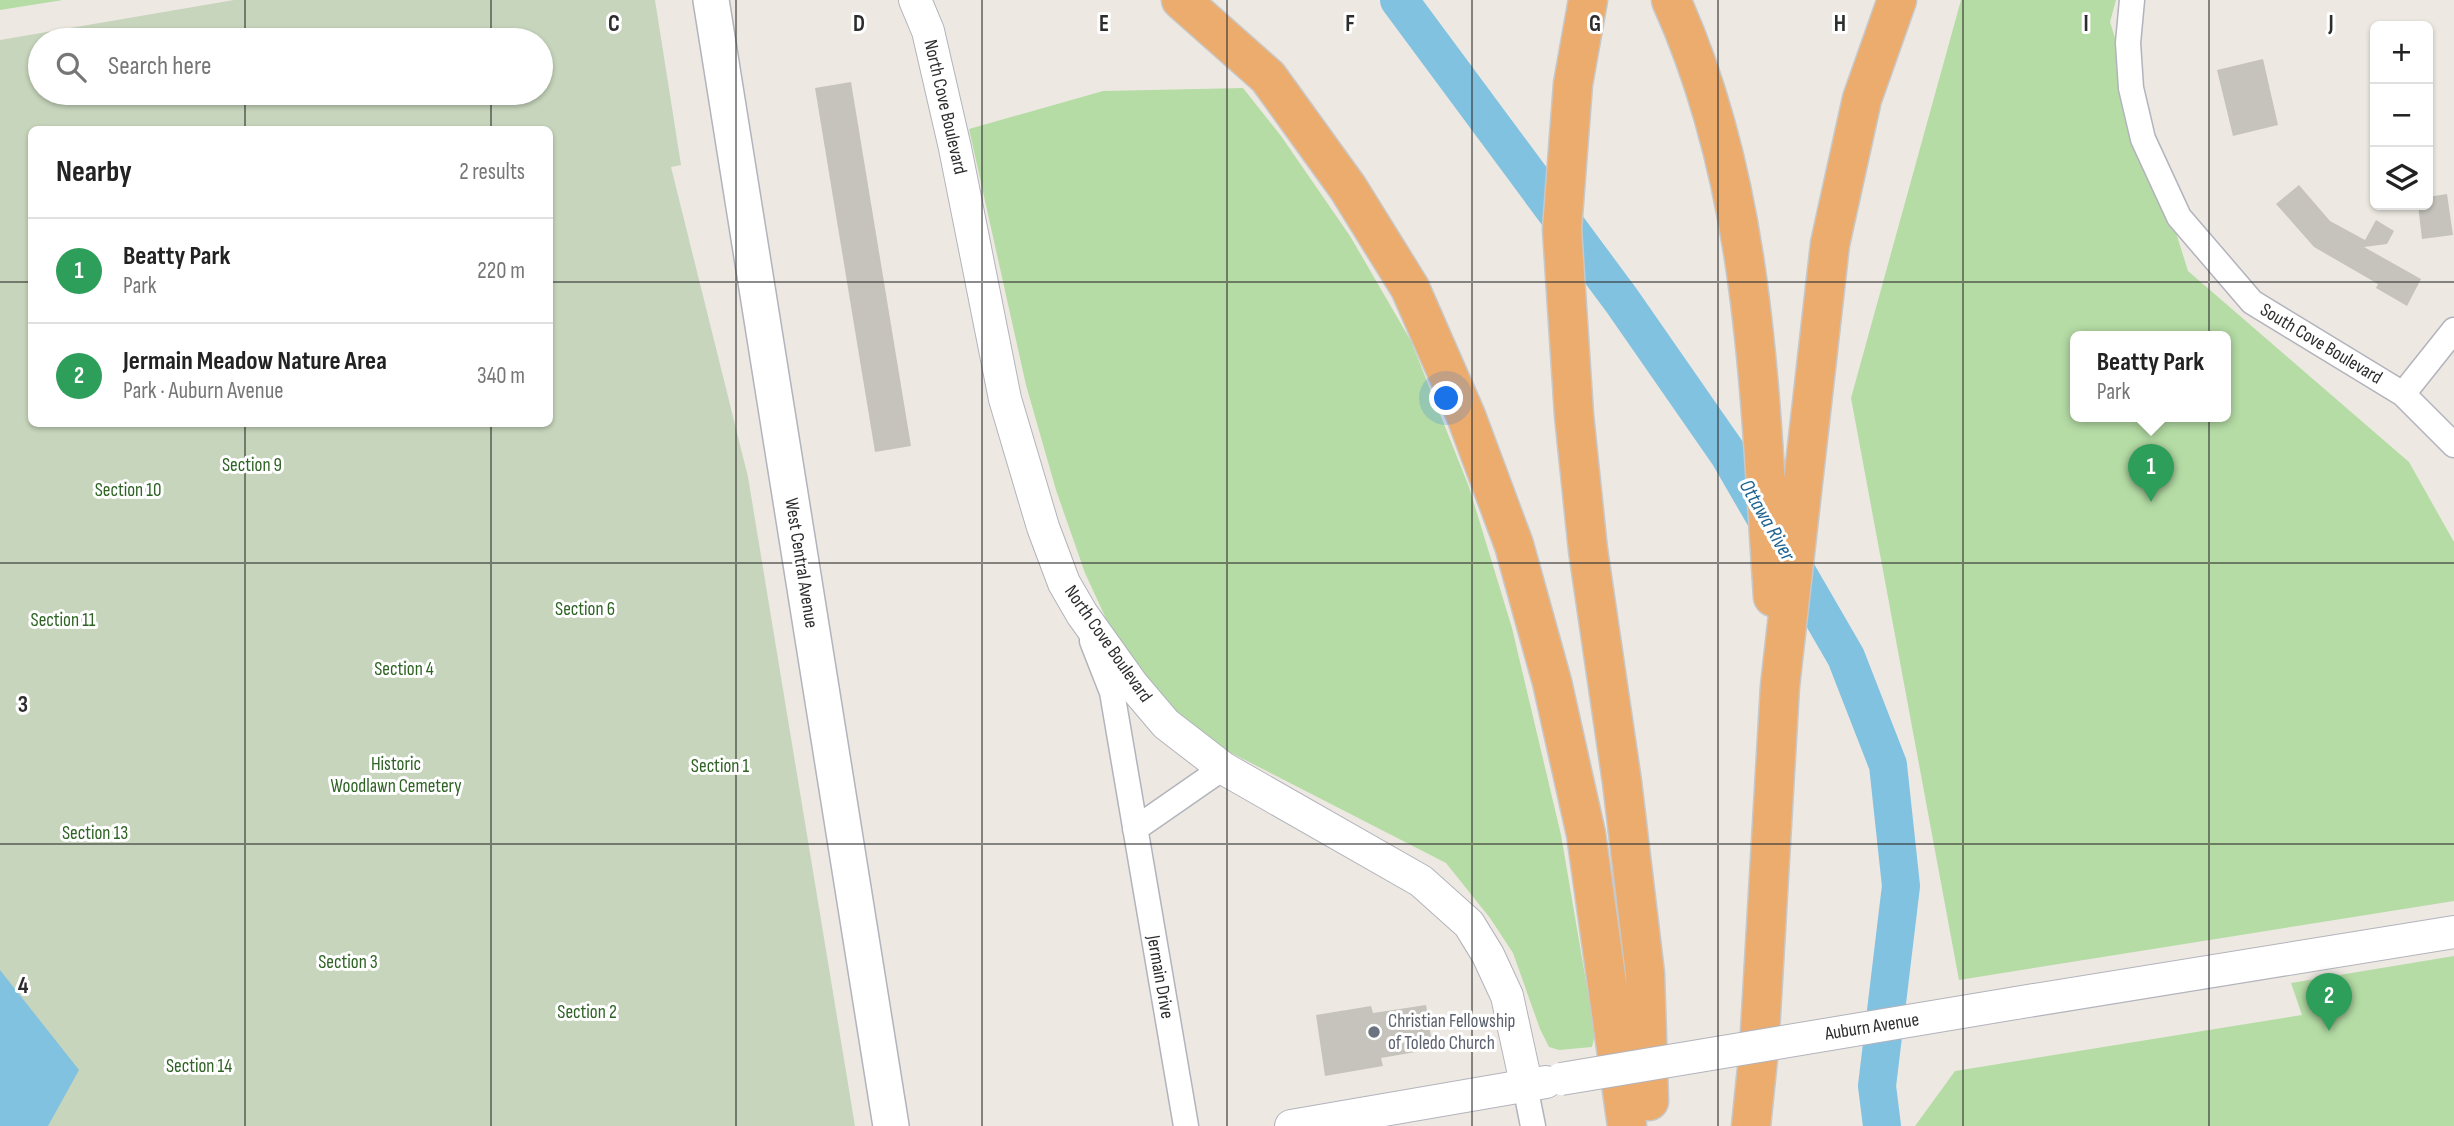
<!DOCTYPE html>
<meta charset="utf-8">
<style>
:root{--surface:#fff;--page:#f6f6f6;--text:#222;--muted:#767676;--line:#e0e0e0;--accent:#5769e5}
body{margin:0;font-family:"Sofia Sans Condensed",sans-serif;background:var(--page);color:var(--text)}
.controls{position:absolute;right:21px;top:21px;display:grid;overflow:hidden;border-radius:10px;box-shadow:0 2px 5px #0004}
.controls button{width:63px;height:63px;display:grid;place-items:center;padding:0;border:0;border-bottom:2px solid var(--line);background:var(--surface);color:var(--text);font:35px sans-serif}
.you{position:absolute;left:1447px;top:399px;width:24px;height:24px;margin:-18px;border:5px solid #fff;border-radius:50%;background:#1a73e8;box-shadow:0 0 0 10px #1a73e833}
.badge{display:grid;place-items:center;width:46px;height:46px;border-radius:50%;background:var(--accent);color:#fff;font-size:23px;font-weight:700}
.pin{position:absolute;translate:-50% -58px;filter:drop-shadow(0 2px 4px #0008)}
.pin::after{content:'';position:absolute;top:37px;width:24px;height:21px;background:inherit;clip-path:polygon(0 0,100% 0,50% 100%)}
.popup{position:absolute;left:2070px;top:331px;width:161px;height:91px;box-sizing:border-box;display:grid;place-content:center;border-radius:10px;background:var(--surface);filter:drop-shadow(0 2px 5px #0005);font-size:23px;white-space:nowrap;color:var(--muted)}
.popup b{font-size:26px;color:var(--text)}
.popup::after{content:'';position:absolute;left:50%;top:100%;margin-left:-14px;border:14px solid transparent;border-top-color:var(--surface)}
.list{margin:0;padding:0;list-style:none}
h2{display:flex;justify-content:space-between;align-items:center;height:91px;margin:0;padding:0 28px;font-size:30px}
h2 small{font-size:23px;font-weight:400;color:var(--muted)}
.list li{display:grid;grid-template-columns:46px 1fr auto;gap:21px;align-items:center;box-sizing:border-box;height:105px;padding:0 28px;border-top:2px solid var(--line)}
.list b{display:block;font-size:26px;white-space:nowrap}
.list p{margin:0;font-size:23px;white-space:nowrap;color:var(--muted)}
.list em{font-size:23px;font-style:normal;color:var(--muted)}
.icon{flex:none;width:38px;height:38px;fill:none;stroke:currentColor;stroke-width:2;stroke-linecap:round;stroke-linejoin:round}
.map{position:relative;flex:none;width:2454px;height:1126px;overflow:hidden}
.search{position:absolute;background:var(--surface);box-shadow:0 2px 5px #0004;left:28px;top:28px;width:525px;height:77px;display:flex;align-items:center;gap:18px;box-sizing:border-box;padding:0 24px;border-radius:38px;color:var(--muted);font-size:26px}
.panel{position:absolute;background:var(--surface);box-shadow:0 2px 5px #0004;left:28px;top:126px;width:525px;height:301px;border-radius:10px}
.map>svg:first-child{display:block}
</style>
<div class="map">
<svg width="2454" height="1126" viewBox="0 0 2454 1126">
<rect width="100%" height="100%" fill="#ede9e2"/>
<path fill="#b5dca5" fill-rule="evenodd" d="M 0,0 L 63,0 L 0,10 Z
M 1961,0 L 2116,0 L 2110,22 L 2188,271 L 2409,462 L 2454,542 L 2454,901 L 1959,980 L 1851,398 ZM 2076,336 L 2226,336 L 2226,416 L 2076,416 Z
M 1243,88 L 1281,136 L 1350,236 L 1411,341 L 1469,487 L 1512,628 L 1561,835 L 1595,1034 L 1592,1047 L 1559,1050 L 1549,1047 L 1540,1029 L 1513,953 L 1490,918 L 1446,863 L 1210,742 L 1178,716 L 1121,651 L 1085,573 L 1056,490 L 1026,385 L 969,129 L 1103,91 Z
M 2454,956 L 2454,1126 L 1915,1126 L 1955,1071 L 2302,1015 L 2291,983 Z"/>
<path fill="#c6d5bb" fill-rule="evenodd" d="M 234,0 L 655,0 L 681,165 L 671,167 L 748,477 L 855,1126 L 0,1126 L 0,40 ZM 40,40 L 541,40 L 541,93 L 40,93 ZM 32,130 L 550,130 L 550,424 L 32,424 Z"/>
<path fill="#82c2e1" d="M 0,970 L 79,1070 L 48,1126 L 0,1126 Z"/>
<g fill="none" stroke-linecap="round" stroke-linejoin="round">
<path stroke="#82c2e1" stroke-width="38" d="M 1399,0 L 1622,301 L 1729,455 L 1846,657 L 1888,765 L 1901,886 L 1877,1086 L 1882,1126"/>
</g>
<path fill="#c6c3bd" d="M 2263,59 L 2278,125 L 2233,136 L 2217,70 Z
M 851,82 L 911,446 L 875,452 L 815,88 Z
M 2299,185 L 2330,221 L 2365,240 L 2376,220 L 2394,231 L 2387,244 L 2364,247 L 2421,279 L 2407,306 L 2376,288 L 2378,284 L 2314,247 L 2276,204 Z
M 2447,194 L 2453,235 L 2422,239 L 2418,205 L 2428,205 L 2428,197 Z
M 1426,1005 L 1433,1049 L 1381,1058 L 1383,1066 L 1325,1076 L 1316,1015 L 1371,1006 L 1373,1013 Z"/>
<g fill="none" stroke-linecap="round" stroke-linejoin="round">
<defs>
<path id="minor" d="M 2132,0 L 2128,43 L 2131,88 L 2143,139 L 2179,217 L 2252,302 L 2403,394 L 2454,445
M 2403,394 L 2454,330
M 1092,641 L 1112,692 L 1186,1126
M 1135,829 L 1223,768
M 1525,1086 L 1533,1126"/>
<path id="tertiary" d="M 915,0 L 928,31 L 955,148 L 1005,399 L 1043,527 L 1064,583 L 1082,614 L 1132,684 L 1166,724 L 1223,768 L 1421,881 L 1469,924 L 1488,955 L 1507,996 L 1524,1074 L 1525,1086
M 2016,1003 L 2454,932
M 1291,1126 L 1546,1082"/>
<path id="secondary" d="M 711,0 L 891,1126"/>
<path id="motorway" d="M 1181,0 L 1268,77 L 1348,188 L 1410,288 L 1466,416 L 1514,545 L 1552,682 L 1586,834 L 1627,1126
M 1588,0 L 1573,84 L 1562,229 L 1574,415 L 1588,550 L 1622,782 L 1645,974 L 1649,1101
M 1671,0 C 1757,191 1759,392 1773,597
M 1751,1126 L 1759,1049 L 1780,686 L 1830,244 L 1862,99 L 1897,0"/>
</defs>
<use href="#minor" stroke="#b2b3bc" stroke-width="27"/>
<use href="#tertiary" stroke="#b2b3bc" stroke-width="34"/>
<use href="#secondary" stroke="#b2b3bc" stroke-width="38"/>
<use href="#motorway" stroke="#c8c8c8" stroke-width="41"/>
<use href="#minor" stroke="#fff" stroke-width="24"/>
<use href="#tertiary" stroke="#fff" stroke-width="32"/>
<use href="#secondary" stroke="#fff" stroke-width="35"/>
<use href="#motorway" stroke="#ecac6e" stroke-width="38"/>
<defs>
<path id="tertiary-bridge" d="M 1561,1079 L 2016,1003"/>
</defs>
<use href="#tertiary-bridge" stroke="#b2b3bc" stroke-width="34" stroke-linecap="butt"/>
<use href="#tertiary-bridge" stroke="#fff" stroke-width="32"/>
</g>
<path fill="none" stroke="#2d2d2d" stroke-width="2" stroke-opacity="0.55" d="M 245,0 L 245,40M 491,0 L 491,40M 736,0 L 736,1126M 982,0 L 982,1126M 1227,0 L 1227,1126M 1472,0 L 1472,1126M 1718,0 L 1718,1126M 1963,0 L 1963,1126M 2209,0 L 2209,1126M 245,93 L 245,130M 491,93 L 491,130M 0,282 L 32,282M 550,282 L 2454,282M 245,424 L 245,1126M 491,424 L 491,1126M 0,563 L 2454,563M 0,844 L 2454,844"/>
<circle fill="#6b7280" stroke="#fff" stroke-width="2.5" cx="1374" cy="1032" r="7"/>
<g text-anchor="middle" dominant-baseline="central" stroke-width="6" stroke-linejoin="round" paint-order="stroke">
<g font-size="19" fill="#2d2d2d" stroke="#fff">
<text transform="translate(945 107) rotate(77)">North Cove Boulevard</text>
<text transform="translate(2321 344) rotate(31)">South Cove Boulevard</text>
<text transform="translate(801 563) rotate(81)">West Central Avenue</text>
<text transform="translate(1108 644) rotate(55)">North Cove Boulevard</text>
<text transform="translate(1160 977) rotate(80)">Jermain Drive</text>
<text transform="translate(1872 1027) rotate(-9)">Auburn Avenue</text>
</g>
<g font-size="19" fill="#2e6324" stroke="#fff">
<text x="252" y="465">Section 9</text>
<text x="128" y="490">Section 10</text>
<text x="585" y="609">Section 6</text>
<text x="63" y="620">Section 11</text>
<text x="404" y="669">Section 4</text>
<text x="396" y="764">Historic<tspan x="396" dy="22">Woodlawn Cemetery</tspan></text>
<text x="720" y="766">Section 1</text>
<text x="95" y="833">Section 13</text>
<text x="348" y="962">Section 3</text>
<text x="587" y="1012">Section 2</text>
<text x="199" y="1066">Section 14</text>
</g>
<g font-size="19" fill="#5b616d" stroke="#fff" text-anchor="start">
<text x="1388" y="1021">Christian Fellowship<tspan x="1388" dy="22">of Toledo Church</tspan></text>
</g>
<g font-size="21" font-style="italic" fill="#1e6290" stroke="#fff">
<text transform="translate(1767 520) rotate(60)">Ottawa River</text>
</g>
</g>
<g font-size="23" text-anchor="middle" font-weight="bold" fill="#2d2d2d" stroke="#fff" stroke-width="6" stroke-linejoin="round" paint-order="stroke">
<text x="614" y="31">C</text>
<text x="859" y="31">D</text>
<text x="1104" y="31">E</text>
<text x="1350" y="31">F</text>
<text x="1595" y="31">G</text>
<text x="1840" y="31">H</text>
<text x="2086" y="31">I</text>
<text x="2331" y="31">J</text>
<text x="23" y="712">3</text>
<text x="23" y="993">4</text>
</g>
</svg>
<div class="controls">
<button>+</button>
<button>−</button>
<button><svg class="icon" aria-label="layers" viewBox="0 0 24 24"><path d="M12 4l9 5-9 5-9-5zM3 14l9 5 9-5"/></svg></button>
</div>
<div class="you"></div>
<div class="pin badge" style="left:2151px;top:502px;background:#2e9e5b">1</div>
<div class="popup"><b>Beatty Park</b>Park</div>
<div class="pin badge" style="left:2329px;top:1031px;background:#2e9e5b">2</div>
<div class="search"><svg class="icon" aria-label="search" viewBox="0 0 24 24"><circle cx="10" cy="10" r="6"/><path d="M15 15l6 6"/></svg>Search here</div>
<section class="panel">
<h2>Nearby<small>2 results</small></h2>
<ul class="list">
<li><span class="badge" style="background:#2e9e5b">1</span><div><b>Beatty Park</b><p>Park</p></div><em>220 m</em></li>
<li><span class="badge" style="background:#2e9e5b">2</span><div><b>Jermain Meadow Nature Area</b><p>Park · Auburn Avenue</p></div><em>340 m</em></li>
</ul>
</section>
</div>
